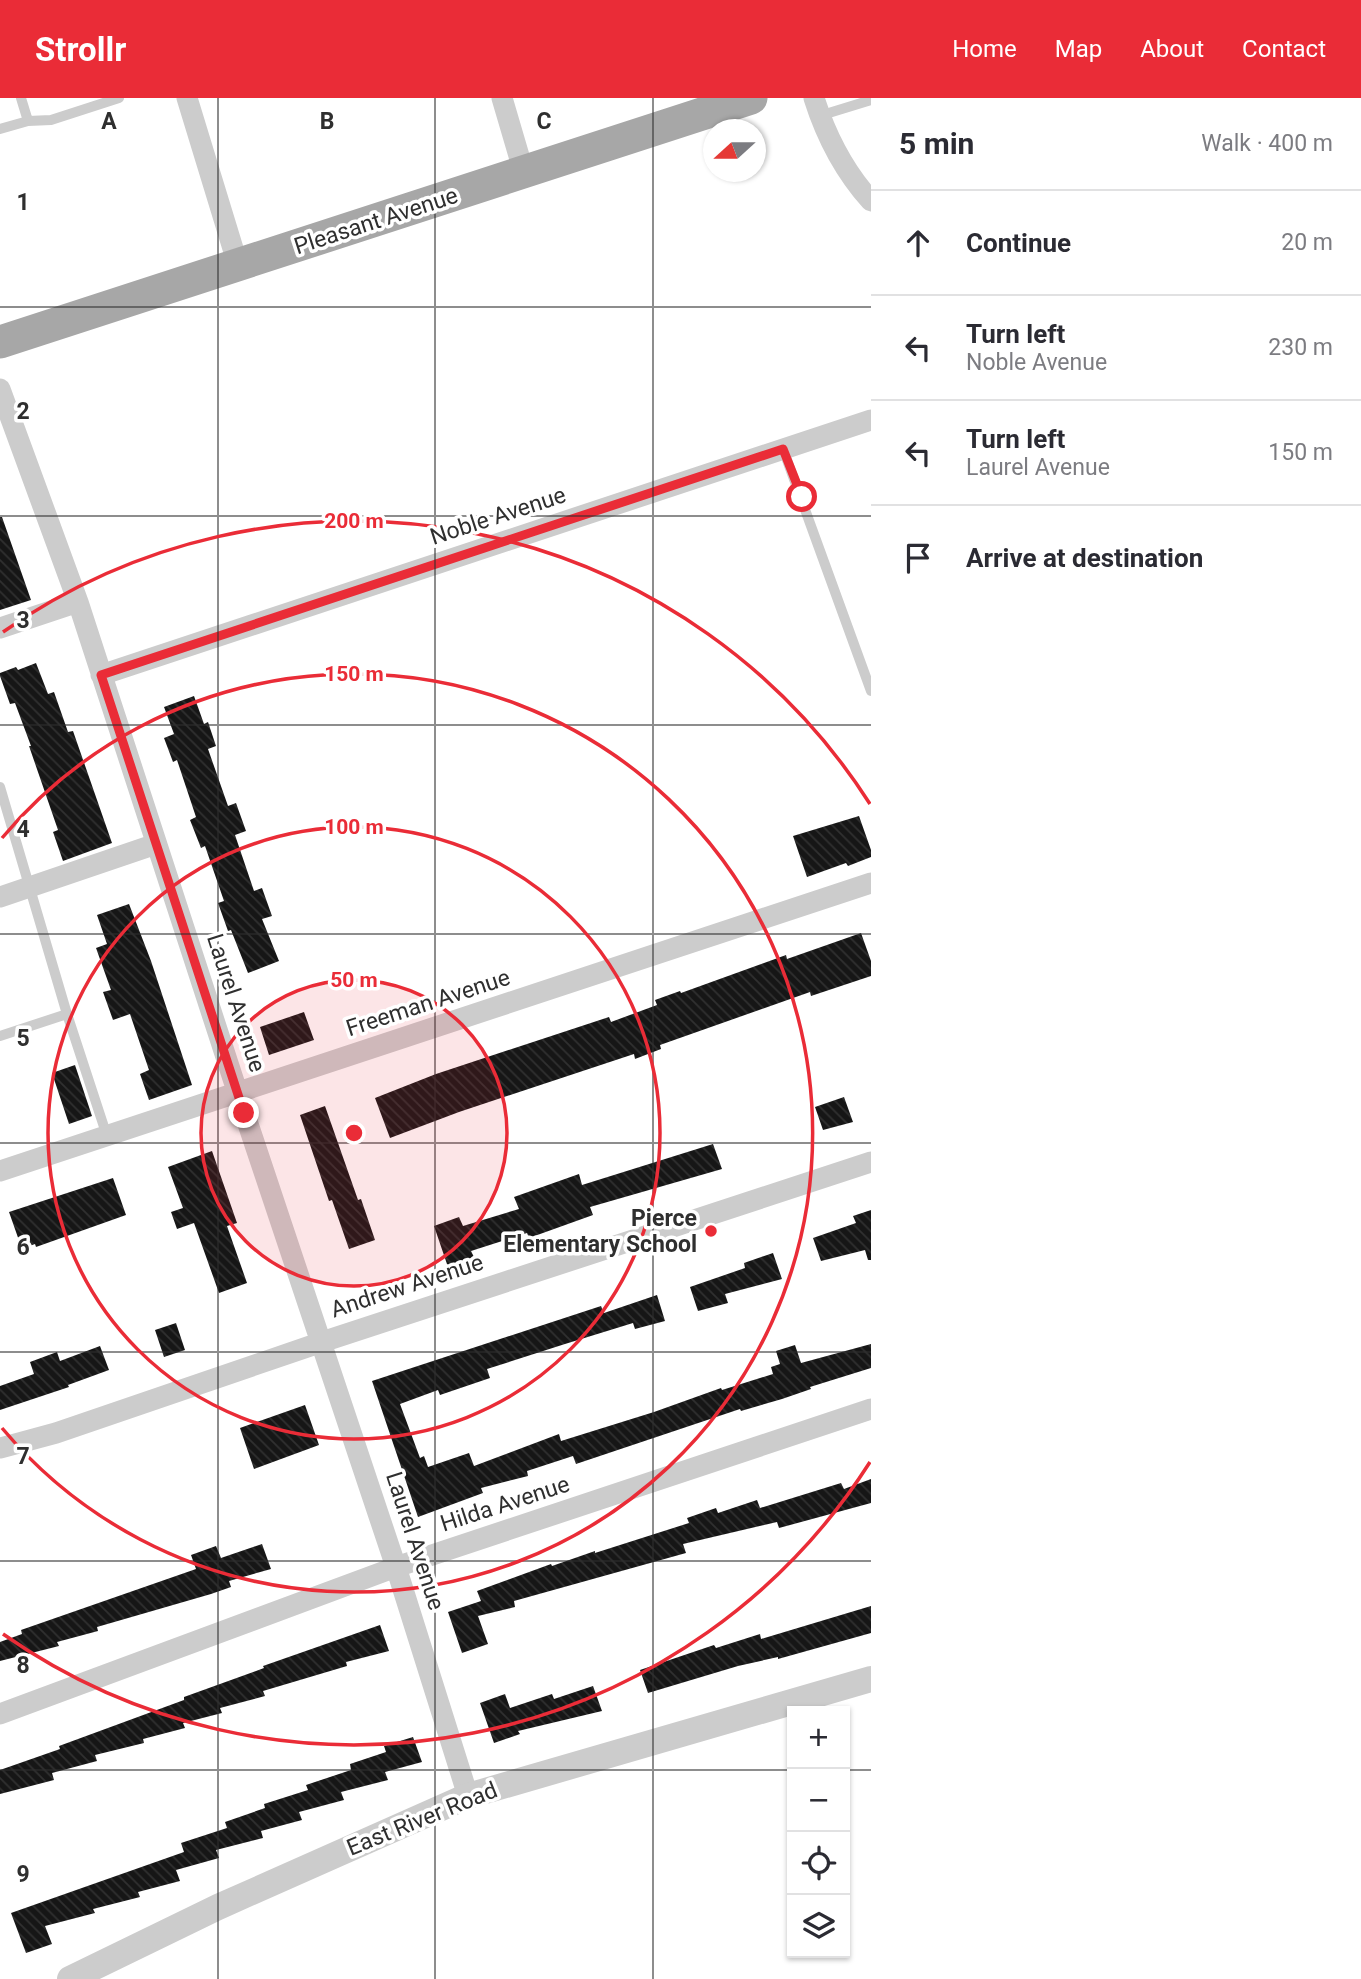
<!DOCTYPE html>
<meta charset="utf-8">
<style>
:root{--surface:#fff;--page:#f2f2f3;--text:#2b2b33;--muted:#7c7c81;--line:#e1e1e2;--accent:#ea2c37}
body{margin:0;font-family:Roboto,sans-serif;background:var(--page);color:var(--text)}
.controls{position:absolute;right:21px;bottom:21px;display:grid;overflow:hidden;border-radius:0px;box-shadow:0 2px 5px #0004}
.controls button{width:63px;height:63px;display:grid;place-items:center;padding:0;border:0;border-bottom:2px solid var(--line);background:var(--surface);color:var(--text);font:35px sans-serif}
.compass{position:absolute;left:703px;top:21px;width:63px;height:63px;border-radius:50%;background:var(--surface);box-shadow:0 2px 5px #0004;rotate:249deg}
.stop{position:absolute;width:21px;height:21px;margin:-16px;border:5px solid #ea2c37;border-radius:50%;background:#fff}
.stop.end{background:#ea2c37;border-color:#fff;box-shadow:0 2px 7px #0008}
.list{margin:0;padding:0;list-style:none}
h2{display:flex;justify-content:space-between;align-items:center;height:91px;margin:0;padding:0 28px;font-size:30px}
h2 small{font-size:23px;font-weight:400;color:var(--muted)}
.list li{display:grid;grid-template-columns:46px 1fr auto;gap:21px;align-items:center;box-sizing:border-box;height:105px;padding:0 28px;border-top:2px solid var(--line)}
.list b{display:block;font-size:26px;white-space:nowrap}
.list p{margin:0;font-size:23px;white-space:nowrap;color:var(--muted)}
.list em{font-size:23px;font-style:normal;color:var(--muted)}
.icon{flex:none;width:38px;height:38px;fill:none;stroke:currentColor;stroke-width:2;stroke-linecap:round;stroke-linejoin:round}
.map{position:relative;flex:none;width:871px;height:1881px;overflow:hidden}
header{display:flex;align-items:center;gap:42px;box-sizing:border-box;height:98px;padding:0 35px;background:var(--accent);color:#fff}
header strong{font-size:33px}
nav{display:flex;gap:38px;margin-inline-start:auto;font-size:24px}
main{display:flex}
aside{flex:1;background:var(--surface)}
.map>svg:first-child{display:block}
</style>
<header>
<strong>Strollr</strong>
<nav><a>Home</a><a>Map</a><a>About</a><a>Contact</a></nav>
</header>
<main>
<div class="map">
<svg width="871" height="1881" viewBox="0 0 871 1881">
<defs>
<pattern id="building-back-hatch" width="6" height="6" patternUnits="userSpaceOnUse" patternTransform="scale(1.75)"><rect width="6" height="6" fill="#161616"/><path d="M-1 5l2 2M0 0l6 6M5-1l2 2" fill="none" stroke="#303030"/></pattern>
</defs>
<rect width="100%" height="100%" fill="#fff"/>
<path fill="url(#building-back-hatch)" d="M 0,419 L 2,419 L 31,502 L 0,512 Z
M 36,565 L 48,596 L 54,594 L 68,634 L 73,633 L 112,745 L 63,763 L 53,734 L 58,732 L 29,648 L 31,648 L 15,605 L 10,606 L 0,578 L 0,575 L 16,569 L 18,572 Z
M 194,598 L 204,626 L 208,624 L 216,648 L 208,651 L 228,708 L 236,705 L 246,733 L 235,737 L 254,793 L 262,790 L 272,818 L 262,821 L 279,863 L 248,875 L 231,832 L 228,833 L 218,805 L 224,803 L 205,748 L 201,750 L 190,722 L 196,719 L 177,662 L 173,664 L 164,640 L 174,636 L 164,609 Z
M 859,718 L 871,752 L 871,759 L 848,768 L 846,765 L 807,779 L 793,738 Z
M 129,806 L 151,863 L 192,987 L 149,1002 L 140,976 L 149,972 L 130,916 L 113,922 L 103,894 L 111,892 L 96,850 L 107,846 L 97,817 Z
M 861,835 L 871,863 L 871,878 L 811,898 L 810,894 L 660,947 L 661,951 L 635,961 L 634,956 L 459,1014 L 390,1040 L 375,1000 L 436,976 L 609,919 L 611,924 L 657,907 L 655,902 L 680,893 L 681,895 L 786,857 L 787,861 Z
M 304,914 L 314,942 L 269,957 L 260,929 Z
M 75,967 L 92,1018 L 69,1026 L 52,975 Z
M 844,999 L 853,1024 L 823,1032 L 815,1009 Z
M 325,1008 L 358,1102 L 361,1101 L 375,1142 L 349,1151 L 332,1102 L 329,1103 L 300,1017 Z
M 713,1046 L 722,1071 L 590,1109 L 593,1117 L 529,1140 L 527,1135 L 471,1153 L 474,1159 L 448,1169 L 434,1128 L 459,1119 L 463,1128 L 519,1111 L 514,1099 L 579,1076 L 582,1087 Z
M 212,1053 L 237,1125 L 227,1128 L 247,1185 L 219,1195 L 194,1125 L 177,1131 L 171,1114 L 183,1110 L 168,1069 Z
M 113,1080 L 126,1117 L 36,1149 L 35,1146 L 22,1151 L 9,1114 Z
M 871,1112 L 871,1162 L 868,1162 L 865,1152 L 821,1163 L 813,1140 L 856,1125 L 853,1118 Z
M 773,1155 L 782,1181 L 725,1196 L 728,1205 L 698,1213 L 690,1189 L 745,1170 L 744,1165 Z
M 657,1197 L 665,1223 L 635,1231 L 633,1225 L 565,1246 L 487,1271 L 490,1280 L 440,1297 L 438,1292 L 400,1306 L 420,1360 L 424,1358 L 428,1369 L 469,1355 L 474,1368 L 559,1336 L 561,1343 L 654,1314 L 721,1290 L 722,1292 L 773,1276 L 771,1269 L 780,1266 L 776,1253 L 795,1247 L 801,1265 L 871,1246 L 871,1270 L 810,1289 L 811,1291 L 782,1301 L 741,1313 L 740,1311 L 576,1366 L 573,1358 L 527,1373 L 528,1378 L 481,1390 L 483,1395 L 418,1419 L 372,1283 L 601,1208 L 604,1215 Z
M 176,1225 L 185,1252 L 164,1259 L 155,1232 Z
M 100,1248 L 109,1272 L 68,1287 L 69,1289 L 0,1312 L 0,1288 L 34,1276 L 30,1264 L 57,1254 L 60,1263 Z
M 305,1307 L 319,1347 L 254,1371 L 240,1330 Z
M 871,1381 L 871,1405 L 779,1430 L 777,1424 L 683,1446 L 686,1455 L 514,1503 L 515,1509 L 478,1518 L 488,1546 L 462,1555 L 448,1514 L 481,1503 L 477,1493 L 551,1466 L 552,1468 L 595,1453 L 595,1455 L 689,1425 L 687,1420 L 716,1410 L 718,1415 L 757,1402 L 760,1410 L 841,1385 L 844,1391 Z
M 262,1446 L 271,1471 L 229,1483 L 231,1489 L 211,1496 L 97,1529 L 98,1533 L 57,1544 L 59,1548 L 0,1563 L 0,1544 L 22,1536 L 21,1532 L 196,1471 L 191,1457 L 216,1448 L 221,1460 Z
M 871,1508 L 871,1535 L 778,1561 L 778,1559 L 738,1568 L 648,1595 L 640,1572 L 714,1547 L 716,1550 L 760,1536 L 761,1541 Z
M 380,1527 L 389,1553 L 346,1564 L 347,1568 L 263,1593 L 265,1598 L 220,1610 L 222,1615 L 183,1625 L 185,1630 L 143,1641 L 144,1645 L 95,1657 L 97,1663 L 52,1675 L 54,1682 L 0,1696 L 0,1672 L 60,1651 L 59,1648 L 184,1602 L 184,1599 L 264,1570 L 263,1568 Z
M 593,1588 L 602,1613 L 518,1633 L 520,1636 L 494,1645 L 480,1605 L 505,1596 L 510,1610 L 552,1596 L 554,1601 Z
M 413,1639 L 422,1664 L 385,1674 L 388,1682 L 341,1694 L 344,1702 L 299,1714 L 302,1722 L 261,1733 L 263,1740 L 216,1752 L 219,1760 L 176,1772 L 180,1783 L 138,1794 L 140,1799 L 93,1811 L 95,1815 L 45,1828 L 52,1846 L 26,1855 L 11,1815 L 184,1754 L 181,1745 L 227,1730 L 225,1724 L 265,1710 L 264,1706 L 308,1692 L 306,1687 L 351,1672 L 350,1666 L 386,1654 L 384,1648 Z"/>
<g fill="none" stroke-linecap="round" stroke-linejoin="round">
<path stroke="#ccc" stroke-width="10" d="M 21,0 L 28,23
M 819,18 L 871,2
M 0,31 L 28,23 L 51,22 L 119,0
M 783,351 L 871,593
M 0,689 L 67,916 L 107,1038
M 0,938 L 67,916"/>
<path stroke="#ccc" stroke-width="21" d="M 187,0 L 238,167
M 502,0 L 524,75
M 814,0 C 826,38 844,73 871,103
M 0,291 L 78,504 L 238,996 L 396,1469 L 468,1698
M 0,530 L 78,504
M 101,577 L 871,322
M 0,799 L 156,746
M 0,1073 L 871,785
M 0,1350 L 56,1335 L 322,1244 L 871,1064
M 0,1616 L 396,1469 L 871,1311"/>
<path stroke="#ccc" stroke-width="26" d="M 70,1881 L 218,1809 L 468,1698 L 871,1581"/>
<path stroke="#a7a7a7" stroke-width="33" d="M 0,244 L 751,0"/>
</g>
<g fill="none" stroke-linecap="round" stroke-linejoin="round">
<path stroke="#ea2c37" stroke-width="9" d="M 244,1015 L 101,577 L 783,351 L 802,399"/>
</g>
<path fill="none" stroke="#2f2f2f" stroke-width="2" stroke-opacity="0.55" d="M 218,0 L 218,1881M 435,0 L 435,1881M 653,0 L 653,1881M 0,209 L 871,209M 0,418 L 871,418M 0,627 L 871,627M 0,836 L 871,836M 0,1045 L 871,1045M 0,1254 L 871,1254M 0,1463 L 871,1463M 0,1672 L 792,1672M 845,1672 L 871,1672"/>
<circle cx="354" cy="1035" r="153" fill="#ea2c37" fill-opacity=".12"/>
<g fill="none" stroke="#ea2c37" stroke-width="3.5">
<circle cx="354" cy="1035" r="153"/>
<circle cx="354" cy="1035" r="306"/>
<path d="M2 740A459 459 0 1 1 2 1330"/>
<path d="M870 1364A612 612 0 0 1 3 1536M3 534A612 612 0 0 1 870 706"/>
</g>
<circle fill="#ea2c37" stroke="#fff" stroke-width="2.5" cx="711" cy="1133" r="7"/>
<g text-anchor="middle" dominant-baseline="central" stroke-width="7" stroke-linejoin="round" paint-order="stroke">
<g font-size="23" fill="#2f2f2f" stroke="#fff">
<text transform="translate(376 123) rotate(-18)">Pleasant Avenue</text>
<text transform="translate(498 418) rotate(-18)">Noble Avenue</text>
<text transform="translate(236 905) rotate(72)">Laurel Avenue</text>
<text transform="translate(428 905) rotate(-18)">Freeman Avenue</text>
<text transform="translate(407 1188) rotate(-18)">Andrew Avenue</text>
<text transform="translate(505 1406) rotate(-18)">Hilda Avenue</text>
<text transform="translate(415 1443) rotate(72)">Laurel Avenue</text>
<text transform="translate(422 1721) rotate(-22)">East River Road</text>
</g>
<g font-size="23" font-weight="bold" fill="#2f2f2f" stroke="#fff" text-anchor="end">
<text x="697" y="1120">Pierce<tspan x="697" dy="26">Elementary School</tspan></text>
</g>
</g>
<g font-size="23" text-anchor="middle" font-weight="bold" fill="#2f2f2f" stroke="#fff" stroke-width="7" stroke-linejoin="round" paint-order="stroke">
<text x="109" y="31">A</text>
<text x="327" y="31">B</text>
<text x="544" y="31">C</text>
<text x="23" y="112">1</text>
<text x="23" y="321">2</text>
<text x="23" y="530">3</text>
<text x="23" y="739">4</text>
<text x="23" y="948">5</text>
<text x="23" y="1157">6</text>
<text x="23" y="1366">7</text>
<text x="23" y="1575">8</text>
<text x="23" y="1784">9</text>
</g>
<circle cx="354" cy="1035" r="10" fill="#ea2c37" stroke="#fff" stroke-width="3.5"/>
<g font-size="21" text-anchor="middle" font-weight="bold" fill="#ea2c37" stroke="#fff" stroke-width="7" stroke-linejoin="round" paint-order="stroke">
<text x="354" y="430">200 m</text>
<text x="354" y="583">150 m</text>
<text x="354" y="736">100 m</text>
<text x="354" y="889">50 m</text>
</g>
</svg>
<div class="controls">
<button>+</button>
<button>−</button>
<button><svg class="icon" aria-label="locate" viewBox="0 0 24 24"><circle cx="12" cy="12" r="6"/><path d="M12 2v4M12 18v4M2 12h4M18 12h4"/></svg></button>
<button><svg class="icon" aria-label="layers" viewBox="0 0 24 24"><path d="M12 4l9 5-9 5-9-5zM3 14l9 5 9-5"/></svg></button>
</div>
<svg class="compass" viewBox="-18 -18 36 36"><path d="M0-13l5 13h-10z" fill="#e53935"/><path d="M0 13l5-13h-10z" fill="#7c7c81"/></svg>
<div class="stop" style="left:802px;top:399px"></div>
<div class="stop end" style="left:244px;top:1015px"></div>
</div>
<aside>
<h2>5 min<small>Walk · 400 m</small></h2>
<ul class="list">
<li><svg class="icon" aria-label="ahead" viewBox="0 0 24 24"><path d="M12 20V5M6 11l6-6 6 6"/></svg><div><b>Continue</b></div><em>20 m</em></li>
<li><svg class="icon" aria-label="left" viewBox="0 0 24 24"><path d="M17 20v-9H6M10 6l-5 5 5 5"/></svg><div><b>Turn left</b><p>Noble Avenue</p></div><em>230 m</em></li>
<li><svg class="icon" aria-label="left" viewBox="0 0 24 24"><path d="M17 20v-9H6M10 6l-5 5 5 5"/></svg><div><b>Turn left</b><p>Laurel Avenue</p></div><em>150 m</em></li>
<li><svg class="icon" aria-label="arrive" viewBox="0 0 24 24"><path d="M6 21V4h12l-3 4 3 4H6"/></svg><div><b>Arrive at destination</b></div></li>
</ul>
</aside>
</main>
